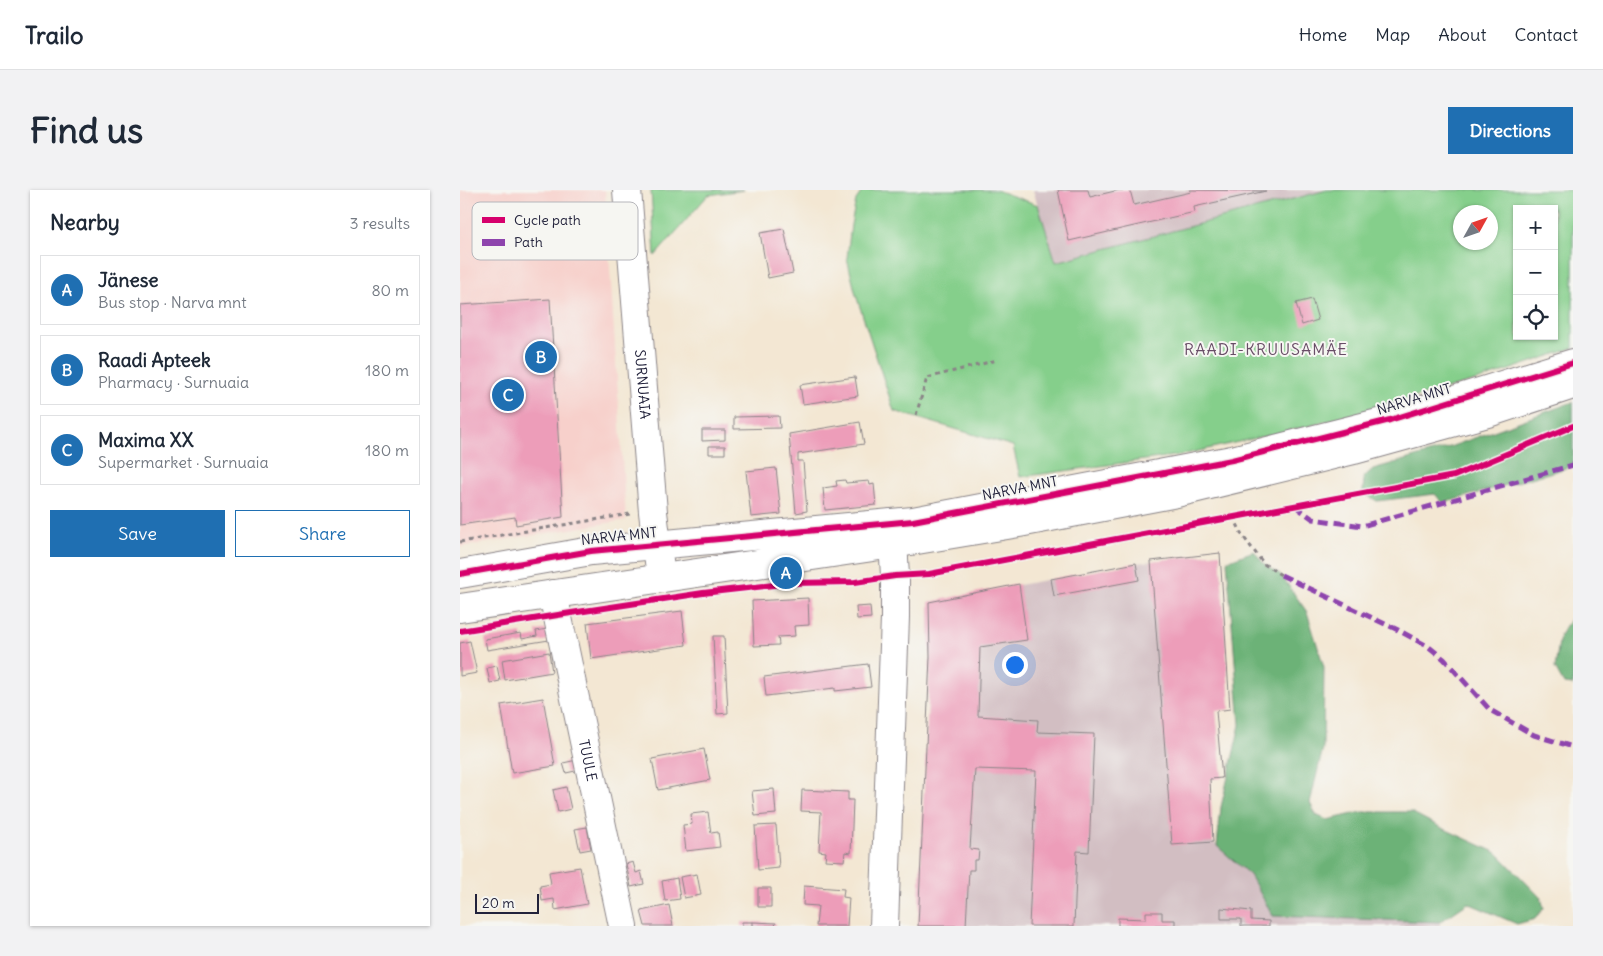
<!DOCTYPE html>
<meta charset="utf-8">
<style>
:root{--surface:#fff;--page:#f2f2f3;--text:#1f2937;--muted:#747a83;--line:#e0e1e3;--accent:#1f6fb2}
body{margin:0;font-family:Delius,sans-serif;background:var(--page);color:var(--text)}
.controls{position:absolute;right:15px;top:15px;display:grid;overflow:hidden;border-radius:0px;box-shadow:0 1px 4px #0004}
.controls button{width:45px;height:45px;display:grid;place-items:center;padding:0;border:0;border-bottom:1px solid var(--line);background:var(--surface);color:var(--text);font:25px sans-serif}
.compass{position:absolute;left:993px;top:15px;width:45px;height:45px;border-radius:50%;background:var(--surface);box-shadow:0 1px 4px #0004;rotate:50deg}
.scale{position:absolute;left:15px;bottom:12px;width:64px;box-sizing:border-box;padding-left:5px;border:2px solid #22223b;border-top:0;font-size:14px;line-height:18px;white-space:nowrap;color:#22223b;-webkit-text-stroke:4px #f6f6f2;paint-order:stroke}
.you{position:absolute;left:554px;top:474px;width:18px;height:18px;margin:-12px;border:4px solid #fff;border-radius:50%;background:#1a73e8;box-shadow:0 0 0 8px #1a73e833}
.badge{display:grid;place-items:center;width:32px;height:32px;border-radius:50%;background:var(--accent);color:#fff;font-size:16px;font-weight:700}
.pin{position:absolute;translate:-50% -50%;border:2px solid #fff;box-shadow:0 1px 5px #0006}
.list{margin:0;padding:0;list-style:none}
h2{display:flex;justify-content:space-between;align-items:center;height:65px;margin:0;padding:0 20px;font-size:21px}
h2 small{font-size:16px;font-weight:400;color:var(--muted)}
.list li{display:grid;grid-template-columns:32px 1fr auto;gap:15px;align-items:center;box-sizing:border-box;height:70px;margin:0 10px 10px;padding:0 10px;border:1px solid var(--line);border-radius:0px}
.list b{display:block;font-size:19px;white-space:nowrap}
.list p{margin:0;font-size:16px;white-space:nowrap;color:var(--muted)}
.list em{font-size:16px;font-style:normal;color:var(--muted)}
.actions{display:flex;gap:10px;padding:15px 20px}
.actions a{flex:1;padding:11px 0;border:1px solid var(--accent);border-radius:0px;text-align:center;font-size:18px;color:var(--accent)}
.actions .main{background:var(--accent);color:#fff}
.icon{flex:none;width:28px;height:28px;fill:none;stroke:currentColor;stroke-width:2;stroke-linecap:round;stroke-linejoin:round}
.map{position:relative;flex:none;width:1113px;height:736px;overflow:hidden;border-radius:0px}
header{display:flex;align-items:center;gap:30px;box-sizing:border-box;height:70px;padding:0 25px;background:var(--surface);border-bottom:1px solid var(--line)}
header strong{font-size:24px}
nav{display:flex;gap:28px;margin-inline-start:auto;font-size:18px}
.intro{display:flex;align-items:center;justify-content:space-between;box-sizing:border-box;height:120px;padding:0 30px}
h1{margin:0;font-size:35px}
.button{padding:12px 22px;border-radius:0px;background:var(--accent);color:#fff;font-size:18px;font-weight:700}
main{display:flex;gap:30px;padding:0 30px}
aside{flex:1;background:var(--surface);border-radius:0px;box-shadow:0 1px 4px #0004}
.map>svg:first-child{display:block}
</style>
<header>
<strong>Trailo</strong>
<nav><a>Home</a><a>Map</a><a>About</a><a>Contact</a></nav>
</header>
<div class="intro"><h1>Find us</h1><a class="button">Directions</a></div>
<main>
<aside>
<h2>Nearby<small>3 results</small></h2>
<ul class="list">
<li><span class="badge">A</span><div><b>Jänese</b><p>Bus stop · Narva mnt</p></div><em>80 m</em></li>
<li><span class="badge">B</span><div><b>Raadi Apteek</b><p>Pharmacy · Surnuaia</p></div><em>180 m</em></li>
<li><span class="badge">C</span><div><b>Maxima XX</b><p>Supermarket · Surnuaia</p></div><em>180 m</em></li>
</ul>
<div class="actions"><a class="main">Save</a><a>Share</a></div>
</aside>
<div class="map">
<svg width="1113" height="736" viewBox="0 0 1113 736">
<rect width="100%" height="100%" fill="#f6f6f2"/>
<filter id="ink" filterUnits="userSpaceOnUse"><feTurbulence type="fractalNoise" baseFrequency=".02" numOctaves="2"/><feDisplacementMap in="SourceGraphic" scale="10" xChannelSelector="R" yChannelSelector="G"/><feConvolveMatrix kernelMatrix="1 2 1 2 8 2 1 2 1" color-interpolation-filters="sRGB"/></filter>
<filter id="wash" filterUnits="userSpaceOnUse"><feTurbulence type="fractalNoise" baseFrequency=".0096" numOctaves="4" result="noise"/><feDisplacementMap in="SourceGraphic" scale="20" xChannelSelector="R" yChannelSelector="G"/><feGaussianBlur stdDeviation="1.12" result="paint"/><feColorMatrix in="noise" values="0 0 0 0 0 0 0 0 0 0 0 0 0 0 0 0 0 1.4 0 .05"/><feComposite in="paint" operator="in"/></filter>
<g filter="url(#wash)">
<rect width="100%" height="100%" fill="#f3e7d3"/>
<path fill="#f7d0cb" d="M 0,0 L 145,0 L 166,330 L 0,357 Z"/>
<path fill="#d2bec2" d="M 573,0 L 867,0 L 596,73 Z
M 760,363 L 770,519 L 756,521 L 762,588 L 750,589 L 753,652 L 790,685 L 813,726 L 980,732 L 980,736 L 458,736 L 470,467 L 469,412 L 676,373 Z"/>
<path fill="#85cf8b" stroke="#547863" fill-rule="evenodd" d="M 191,0 L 284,0 L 248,5 L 195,66 Z
M 403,0 L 536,0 L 578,15 L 596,72 L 867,0 L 1113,0 L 1113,158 L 1019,190 L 849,236 L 721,265 L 560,287 L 553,256 L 434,221 L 396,105 L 387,68 L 391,35 L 396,10 ZM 1057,19 L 1094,19 L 1094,146 L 1057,146 ZM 1001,22 L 1030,22 L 1030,52 L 1001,52 Z"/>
<path fill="#6cb277" stroke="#476a59" d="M 1113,212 L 1113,275 L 1110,277 L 983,313 L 975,304 L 917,311 L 903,303 L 904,287 L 913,279 L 987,258 Z
M 794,361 L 804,374 L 821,385 L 847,422 L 864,477 L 863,558 L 850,613 L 856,625 L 867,630 L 902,622 L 951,622 L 980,637 L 1037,663 L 1081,708 L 1084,718 L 1075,729 L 1057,734 L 1008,713 L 980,732 L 813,726 L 790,685 L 757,656 L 761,617 L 780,535 L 767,371 Z
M 1113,425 L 1113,495 L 1104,494 L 1095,478 L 1100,445 Z"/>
<g id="blocks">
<path fill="#ed9db9" d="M 598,0 L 628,0 L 630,7 L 659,0 L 670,0 L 674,15 L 731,2 L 730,0 L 806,1 L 734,17 L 735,22 L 609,51 Z
M 324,39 L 333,83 L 308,88 L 300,43 Z
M 90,109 L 103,327 L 56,335 L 55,327 L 0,335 L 0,115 Z
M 852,109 L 858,130 L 842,135 L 836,113 Z
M 395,187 L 398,206 L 343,214 L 340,195 Z
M 319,226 L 320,238 L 274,239 L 274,227 Z
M 400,232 L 404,254 L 338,264 L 338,271 L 343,271 L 347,321 L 336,323 L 329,244 Z
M 242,240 L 265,240 L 265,250 L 242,251 Z
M 249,256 L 265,256 L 265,264 L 249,264 Z
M 316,278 L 321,324 L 291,327 L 286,281 Z
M 385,290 L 386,293 L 409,291 L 410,295 L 414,294 L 416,315 L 365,320 L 363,298 L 377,296 L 376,291 Z
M 760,363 L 770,519 L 756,521 L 762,588 L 750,589 L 753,652 L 712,655 L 691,371 Z
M 676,373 L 679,390 L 594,406 L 591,389 Z
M 559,394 L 567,450 L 520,457 L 518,526 L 578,530 L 577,542 L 634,544 L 629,662 L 617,661 L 614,736 L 569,736 L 576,581 L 515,579 L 510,659 L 519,660 L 518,670 L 514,670 L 514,680 L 509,680 L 506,736 L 458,736 L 470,467 L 469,412 Z
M 348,408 L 349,435 L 334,436 L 335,446 L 318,447 L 319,455 L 294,456 L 292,411 Z
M 410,416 L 411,428 L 397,429 L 396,417 Z
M 222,421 L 226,455 L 131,469 L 127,433 Z
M 87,439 L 89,450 L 27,460 L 25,449 L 61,443 L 62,449 L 77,446 L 76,441 Z
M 253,446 L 264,446 L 268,523 L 257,524 Z
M 10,451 L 17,483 L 0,486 L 0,453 Z
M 89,462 L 92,482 L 45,490 L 42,470 Z
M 408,474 L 411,497 L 375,501 L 375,498 L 306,506 L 304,487 Z
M 37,476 L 40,491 L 30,493 L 27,478 Z
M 83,508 L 95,576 L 52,583 L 41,515 Z
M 244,559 L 250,590 L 198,600 L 192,569 Z
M 117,570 L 120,580 L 106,583 L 103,573 Z
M 106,597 L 111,619 L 98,622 L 93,600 Z
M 314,599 L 316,624 L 295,626 L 292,601 Z
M 342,600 L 388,602 L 388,610 L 393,610 L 391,663 L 385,662 L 384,671 L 365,670 L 366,662 L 359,661 L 361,622 L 341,621 Z
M 248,622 L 251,643 L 258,642 L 260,657 L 226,661 L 223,635 L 232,634 L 231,624 Z
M 316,635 L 319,678 L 298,680 L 295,636 Z
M 127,637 L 131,659 L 120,661 L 115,639 Z
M 173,672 L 176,683 L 181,681 L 184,694 L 171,697 L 166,674 Z
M 120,677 L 127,714 L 95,720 L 94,709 L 82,711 L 80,696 L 91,694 L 89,682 Z
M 237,684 L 241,705 L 224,708 L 220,687 Z
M 217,688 L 220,709 L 205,711 L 202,691 Z
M 344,696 L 384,699 L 383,707 L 389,708 L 387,736 L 356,736 L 358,716 L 343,715 Z
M 298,698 L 311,698 L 311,717 L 298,717 Z
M 209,715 L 213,736 L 185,736 L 181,721 Z
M 761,718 L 791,721 L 791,730 L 809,731 L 809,736 L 781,736 L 781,729 L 761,729 Z
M 686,722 L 702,722 L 702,730 L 715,730 L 715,736 L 658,736 L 658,728 L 686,729 Z
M 282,732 L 292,732 L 292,736 L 282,736 Z
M 293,732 L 316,733 L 315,736 L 293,736 Z"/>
</g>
</g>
<g filter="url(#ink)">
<use href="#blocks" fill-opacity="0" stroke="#8a8487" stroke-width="1"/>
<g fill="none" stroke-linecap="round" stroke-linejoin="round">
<defs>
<g id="minor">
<path id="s1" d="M 167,0 L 193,322 L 201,388"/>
<path id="s2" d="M 93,404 L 163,736"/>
<path d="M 424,736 L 435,427 L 435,386 L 432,333"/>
</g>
<path id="major" d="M 0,384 L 131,361 L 453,331 L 772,270 L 930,230 L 1113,173
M 0,418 L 433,354 L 559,333 L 717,303 L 894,260 L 1031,222 L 1113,195"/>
</defs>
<use href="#minor" stroke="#8a8487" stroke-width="30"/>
<use href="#major" stroke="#8a8487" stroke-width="30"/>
<path stroke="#8a8487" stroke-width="3" stroke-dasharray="4 4" stroke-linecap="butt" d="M 456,225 L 467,188 L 537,170
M 774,327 L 782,345 L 804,374 L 821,385
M 0,352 L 170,324"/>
<use href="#minor" stroke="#fff" stroke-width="28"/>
<use href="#major" stroke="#fff" stroke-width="28"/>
<path stroke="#8e44ad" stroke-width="5" stroke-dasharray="10 5" stroke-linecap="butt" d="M 835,316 L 853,329 L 902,336 L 1113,275
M 821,385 L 938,440 L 969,457 L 984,469 L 1030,520 L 1074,545 L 1113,557"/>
<defs>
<path id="cycleway" d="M 0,384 L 131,361 L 453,331 L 772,270 L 930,230 L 1113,173
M 0,441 L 98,425 L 243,403 L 331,393 L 395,392 L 435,386 L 469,384 L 994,286 L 1113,236"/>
</defs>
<use href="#cycleway" stroke="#f6f6f2" stroke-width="9"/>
<use href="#cycleway" stroke="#d6006c" stroke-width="6"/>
</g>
</g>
<g text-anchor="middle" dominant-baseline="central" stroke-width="4" stroke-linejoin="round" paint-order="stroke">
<g font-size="14" fill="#22223b" stroke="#f6f6f2">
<text stroke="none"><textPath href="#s1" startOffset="195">SURNUAIA</textPath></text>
<text transform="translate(954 209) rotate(-17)">NARVA MNT</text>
<text transform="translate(560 298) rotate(-11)">NARVA MNT</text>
<text transform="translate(159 346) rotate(-6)">NARVA MNT</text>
<text stroke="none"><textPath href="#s2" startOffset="170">TUULE</textPath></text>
</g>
<g font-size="16" letter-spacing="1" fill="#694d67" stroke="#f6f6f2">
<text x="806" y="159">RAADI-KRUUSAMÄE</text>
</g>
</g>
<rect x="12" y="12" width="166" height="58" rx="8" fill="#f6f6f2" stroke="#b6b6bb" stroke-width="1"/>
<rect x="22" y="27" width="23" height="6" fill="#d6006c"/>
<rect x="22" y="49" width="23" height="7" fill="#8e44ad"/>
<g font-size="14" fill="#22223b">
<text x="54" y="35">Cycle path</text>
<text x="54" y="57">Path</text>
</g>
</svg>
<div class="controls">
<button>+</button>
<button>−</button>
<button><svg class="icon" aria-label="locate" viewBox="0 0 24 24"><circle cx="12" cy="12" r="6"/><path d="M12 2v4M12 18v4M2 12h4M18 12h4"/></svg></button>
</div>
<svg class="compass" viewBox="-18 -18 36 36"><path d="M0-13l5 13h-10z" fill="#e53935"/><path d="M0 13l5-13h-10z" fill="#747a83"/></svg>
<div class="scale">20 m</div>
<div class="you"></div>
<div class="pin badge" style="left:326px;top:383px">A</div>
<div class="pin badge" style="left:81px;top:167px">B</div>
<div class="pin badge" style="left:48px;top:205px">C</div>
</div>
</main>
